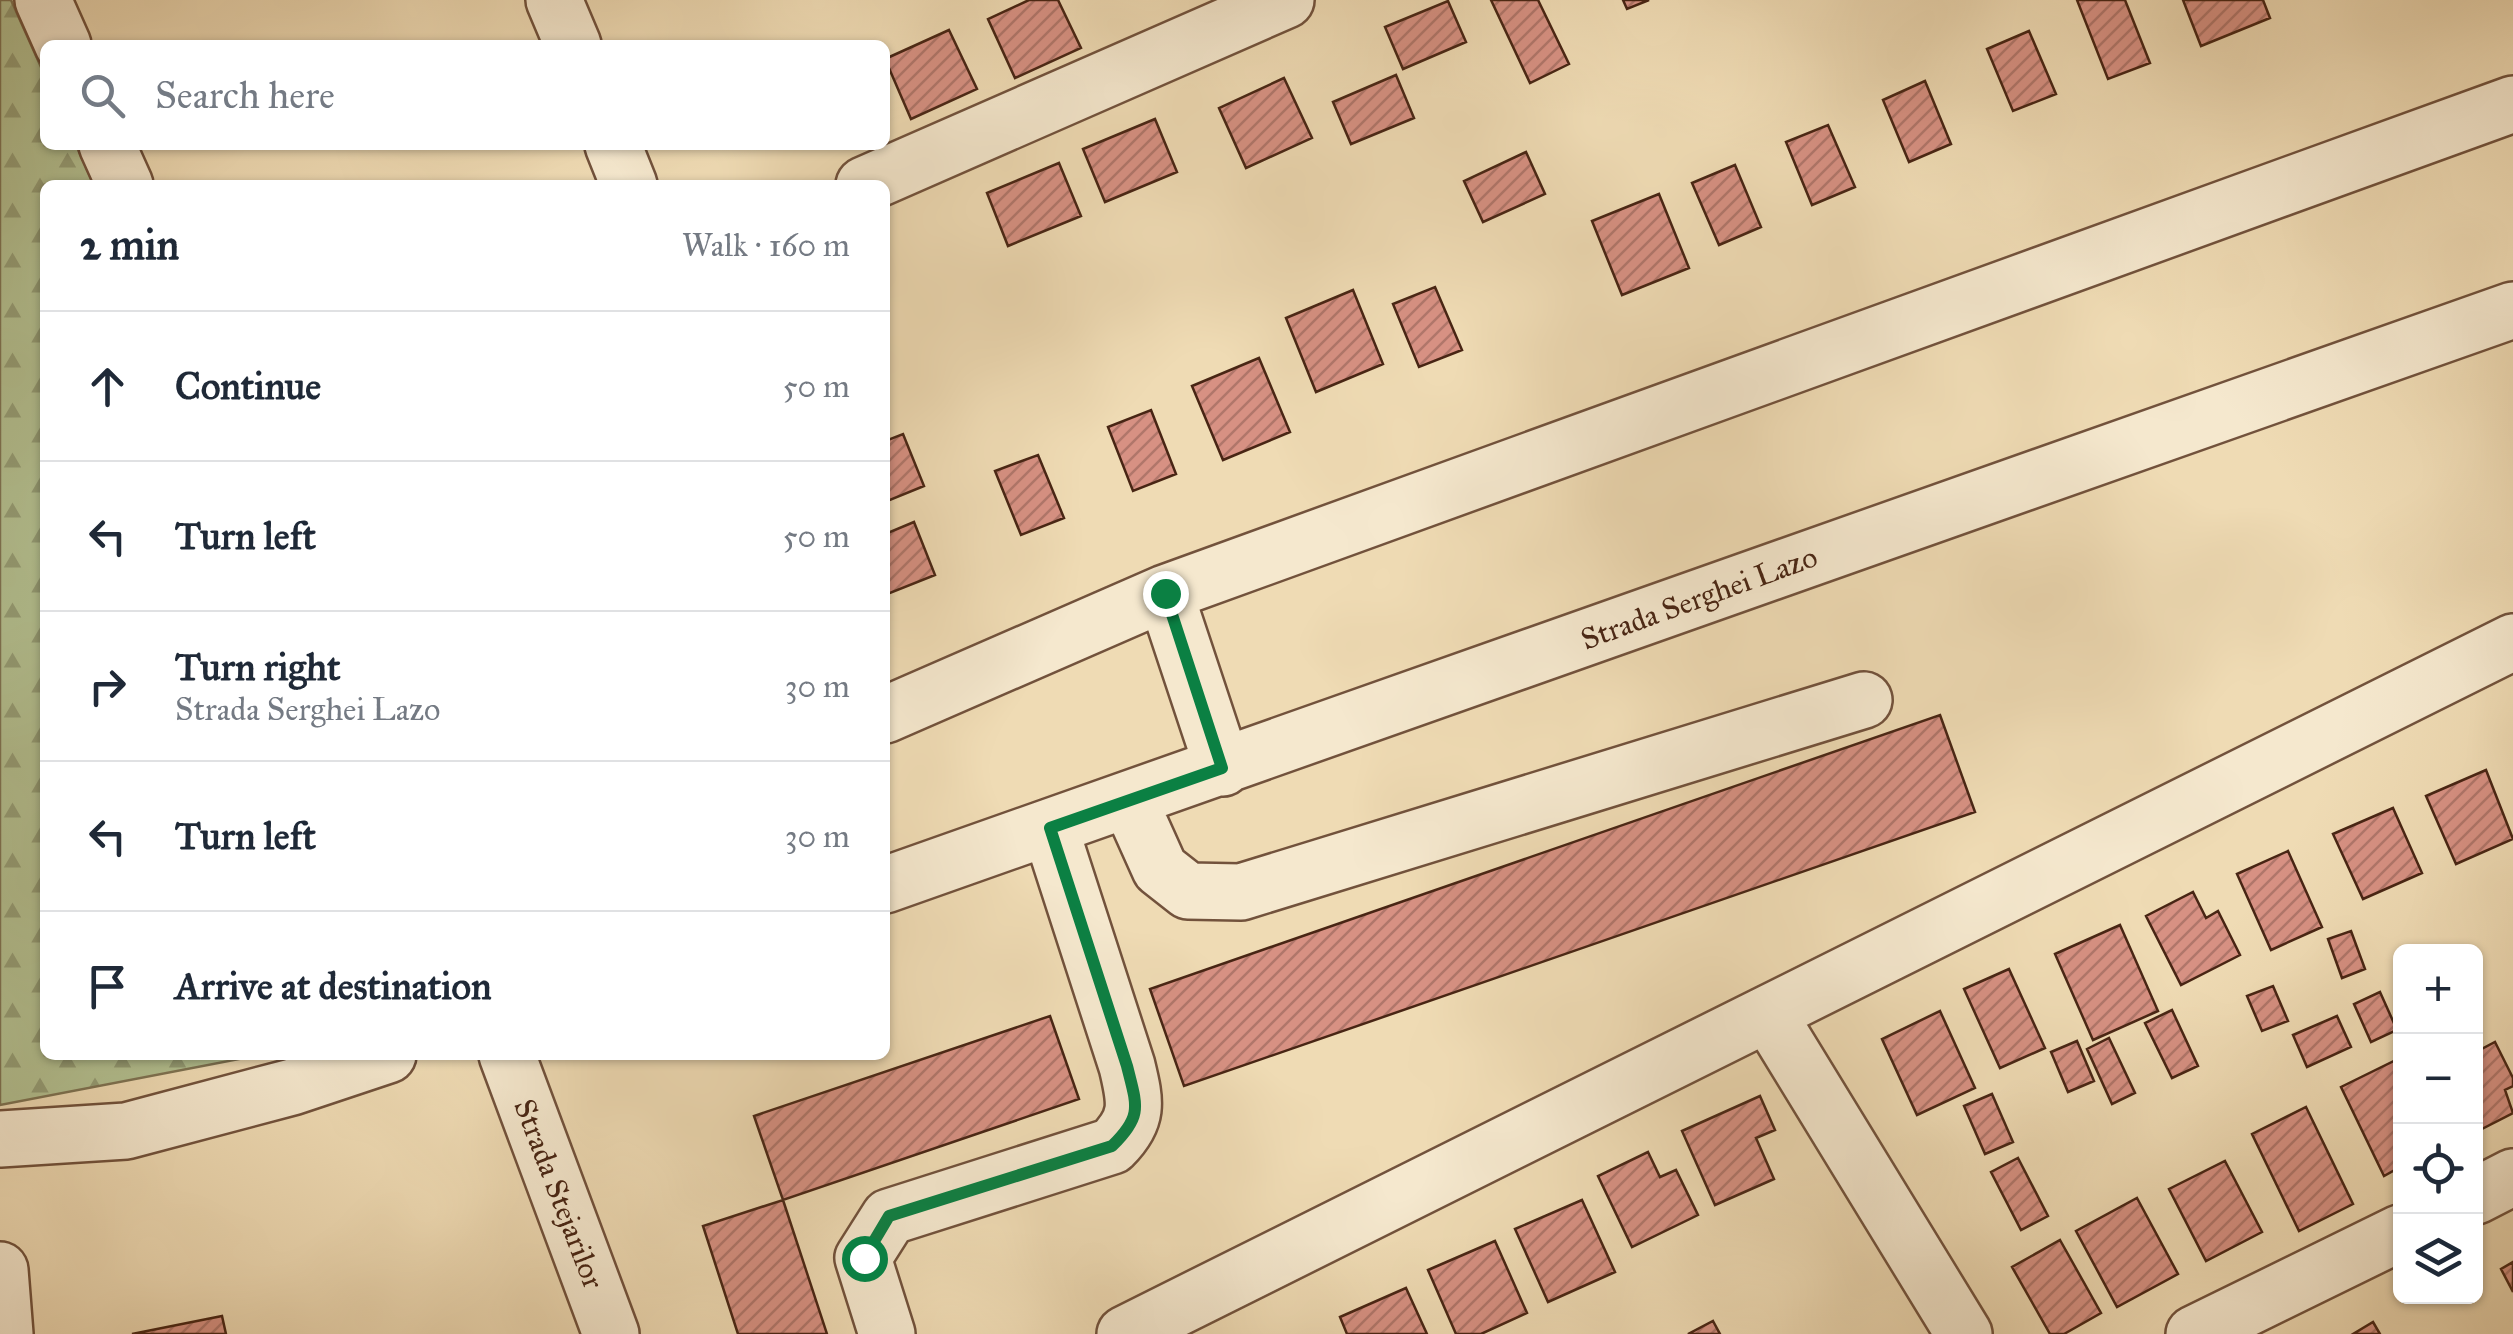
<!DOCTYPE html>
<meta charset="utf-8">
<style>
:root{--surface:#fff;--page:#f2f2f3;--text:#1f2937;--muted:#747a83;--line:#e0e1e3}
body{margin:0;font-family:"IM FELL Great Primer",serif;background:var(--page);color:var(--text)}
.controls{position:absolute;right:30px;bottom:30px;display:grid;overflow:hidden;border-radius:15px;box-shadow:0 2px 8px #0004}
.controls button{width:90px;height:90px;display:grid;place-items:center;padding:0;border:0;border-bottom:2px solid var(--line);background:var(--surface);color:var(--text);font:50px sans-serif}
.stop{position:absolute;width:30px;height:30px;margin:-22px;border:8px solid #0b8043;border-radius:50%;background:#fff}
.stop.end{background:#0b8043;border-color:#fff;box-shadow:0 2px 10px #0008}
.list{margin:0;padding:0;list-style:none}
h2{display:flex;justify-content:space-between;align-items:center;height:130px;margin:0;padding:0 40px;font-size:42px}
h2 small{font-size:32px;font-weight:400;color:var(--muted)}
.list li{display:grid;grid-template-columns:65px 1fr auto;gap:30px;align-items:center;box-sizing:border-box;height:150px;padding:0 40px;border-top:2px solid var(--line)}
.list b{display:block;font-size:38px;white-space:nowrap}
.list p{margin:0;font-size:32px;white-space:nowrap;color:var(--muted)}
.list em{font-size:32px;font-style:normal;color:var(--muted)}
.icon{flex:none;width:55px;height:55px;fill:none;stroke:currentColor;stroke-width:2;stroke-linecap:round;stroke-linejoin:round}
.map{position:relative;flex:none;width:2513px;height:1334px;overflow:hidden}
.search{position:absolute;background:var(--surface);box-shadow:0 2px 8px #0004;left:40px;top:40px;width:850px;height:110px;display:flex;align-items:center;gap:25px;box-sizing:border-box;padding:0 35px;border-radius:15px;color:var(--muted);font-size:38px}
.panel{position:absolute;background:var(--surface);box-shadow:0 2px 8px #0004;left:40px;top:180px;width:850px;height:880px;border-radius:15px}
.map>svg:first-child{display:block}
</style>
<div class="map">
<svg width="2513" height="1334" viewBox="0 0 2513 1334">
<defs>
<pattern id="forest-firs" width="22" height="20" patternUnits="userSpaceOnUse" patternTransform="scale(2.5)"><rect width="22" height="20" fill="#b3c192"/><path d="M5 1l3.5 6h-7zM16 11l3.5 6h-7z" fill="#949d76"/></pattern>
<pattern id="building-hatch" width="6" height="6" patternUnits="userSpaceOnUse" patternTransform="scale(2.5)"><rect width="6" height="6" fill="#d79183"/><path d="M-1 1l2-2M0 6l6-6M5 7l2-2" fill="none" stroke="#b0766a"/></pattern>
</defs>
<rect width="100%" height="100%" fill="#efdbb4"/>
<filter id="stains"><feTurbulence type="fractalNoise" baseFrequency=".002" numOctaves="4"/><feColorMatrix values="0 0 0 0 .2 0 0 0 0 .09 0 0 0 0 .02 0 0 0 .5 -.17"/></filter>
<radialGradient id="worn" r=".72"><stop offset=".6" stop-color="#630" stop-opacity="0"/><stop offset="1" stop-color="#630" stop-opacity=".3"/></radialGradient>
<path fill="url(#forest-firs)" stroke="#7e7353" stroke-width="2.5" d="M 0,0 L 11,0 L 45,76 L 45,145 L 76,145 L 94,185 L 45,185 L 45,1055 L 260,1055 L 0,1105 Z"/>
<path fill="url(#building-hatch)" stroke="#482514" stroke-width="2.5" d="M 1029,0 L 1058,0 L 1081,48 L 1015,78 L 988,19 Z
M 1491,0 L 1538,0 L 1569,64 L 1530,83 Z
M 1623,0 L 1649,0 L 1627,9 Z
M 2077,0 L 2125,0 L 2150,63 L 2108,79 Z
M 2183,0 L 2263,0 L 2270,18 L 2201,46 Z
M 1448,1 L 1466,42 L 1403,69 L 1385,27 Z
M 949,30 L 977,89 L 911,119 L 885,59 Z
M 2029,31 L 2056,94 L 2013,111 L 1987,49 Z
M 1396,75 L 1414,118 L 1351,144 L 1333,102 Z
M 1284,78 L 1312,138 L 1246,168 L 1219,108 Z
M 1925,81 L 1951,144 L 1909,162 L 1883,100 Z
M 1155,119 L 1177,172 L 1105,202 L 1083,149 Z
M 1828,125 L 1855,187 L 1812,205 L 1786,142 Z
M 1526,152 L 1545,194 L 1483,222 L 1464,181 Z
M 1059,163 L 1081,216 L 1008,246 L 987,193 Z
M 1735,165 L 1761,227 L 1719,245 L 1692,183 Z
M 1659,194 L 1689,268 L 1622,295 L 1592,221 Z
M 1435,287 L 1462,350 L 1419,367 L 1393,304 Z
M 1353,290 L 1383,364 L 1316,392 L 1286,318 Z
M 1259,358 L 1290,432 L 1223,460 L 1192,386 Z
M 1151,410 L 1176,474 L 1133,491 L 1108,427 Z
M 903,434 L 924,486 L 885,502 L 885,441 Z
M 1038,455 L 1064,518 L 1021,535 L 995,471 Z
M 914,522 L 935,575 L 885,595 L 885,534 Z
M 1940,715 L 1975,812 L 1184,1086 L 1150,989 Z
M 2486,770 L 2513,839 L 2456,864 L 2426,796 Z
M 2393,808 L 2422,873 L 2363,899 L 2333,834 Z
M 2288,851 L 2322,927 L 2271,950 L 2237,874 Z
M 2193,892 L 2206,918 L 2218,911 L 2240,955 L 2181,985 L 2146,916 Z
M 2120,925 L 2158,1011 L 2093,1040 L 2055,954 Z
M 2351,931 L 2365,969 L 2342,978 L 2328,939 Z
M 2009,969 L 2045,1048 L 2000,1068 L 1964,989 Z
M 2273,986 L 2288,1021 L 2262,1031 L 2247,996 Z
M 2380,992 L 2397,1030 L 2371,1042 L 2354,1004 Z
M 2172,1010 L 2198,1066 L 2172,1078 L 2145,1023 Z
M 1940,1011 L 1975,1088 L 1917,1115 L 1882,1039 Z
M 1050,1016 L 1079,1099 L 783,1200 L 754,1116 Z
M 2337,1016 L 2351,1047 L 2307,1067 L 2293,1035 Z
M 2109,1038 L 2135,1093 L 2112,1104 L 2087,1049 Z
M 2077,1041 L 2094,1081 L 2068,1092 L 2051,1052 Z
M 2495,1042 L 2513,1078 L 2513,1086 L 2505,1090 L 2513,1113 L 2476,1132 L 2476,1052 Z
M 2398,1059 L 2400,1167 L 2384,1176 L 2341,1087 Z
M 1992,1094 L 2013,1142 L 1985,1154 L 1964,1106 Z
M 1760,1096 L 1775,1130 L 1756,1138 L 1774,1179 L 1715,1205 L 1682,1131 Z
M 2306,1107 L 2353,1204 L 2299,1231 L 2252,1134 Z
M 1648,1152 L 1660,1177 L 1676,1170 L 1698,1215 L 1632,1247 L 1598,1176 Z
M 2018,1158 L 2048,1216 L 2021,1230 L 1991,1172 Z
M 2225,1161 L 2262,1232 L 2206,1261 L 2169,1189 Z
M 2137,1198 L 2178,1274 L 2117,1307 L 2076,1231 Z
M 783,1200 L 827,1334 L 738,1334 L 703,1226 Z
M 1582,1200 L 1615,1272 L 1548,1302 L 1515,1229 Z
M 2060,1240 L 2101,1313 L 2064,1334 L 2050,1334 L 2012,1267 Z
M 1495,1241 L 1527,1313 L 1481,1334 L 1456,1334 L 1428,1270 Z
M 2513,1262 L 2513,1292 L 2501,1269 Z
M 1406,1288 L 1427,1334 L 1347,1334 L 1340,1317 Z
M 222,1316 L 226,1334 L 132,1334 Z
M 1713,1321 L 1720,1334 L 1688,1334 Z
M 2373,1322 L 2380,1334 L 2353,1334 Z"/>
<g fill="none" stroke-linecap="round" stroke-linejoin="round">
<defs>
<path id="minor" d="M 43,0 L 63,45
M 554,0 L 573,45
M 107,145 L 125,185
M 613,145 L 629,185
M 864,185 L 1286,0
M 1165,593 L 1223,768
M 885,715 L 1165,593 L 2513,104
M 1129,800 L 1160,869 L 1188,891 L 1241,892 L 1864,700
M 885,885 L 2513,310
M 1768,1014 L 1964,1334
M 507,1055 L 611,1334
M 0,1139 L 126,1131 L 292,1087 L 388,1055
M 2476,1196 L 2513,1177
M 0,1270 L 5,1334
M 887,1334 L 863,1258 L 889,1217 L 1112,1146 C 1139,1119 1136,1103 1127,1066 L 1050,828
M 1125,1334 L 2513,642
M 2194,1334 L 2400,1233"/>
</defs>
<use href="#minor" stroke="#72523c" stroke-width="60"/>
<use href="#minor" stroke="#f5e8ce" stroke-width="55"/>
</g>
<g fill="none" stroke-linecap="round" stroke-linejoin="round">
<path stroke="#0b8043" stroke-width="12" d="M 864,1258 L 889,1216 L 1112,1146 C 1143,1116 1137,1106 1127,1066 L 1050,828 L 1222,768 L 1165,593"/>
</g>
<g text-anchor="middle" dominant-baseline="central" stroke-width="8" stroke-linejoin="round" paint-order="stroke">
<g font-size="30" fill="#482514" stroke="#f5e8ce">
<text transform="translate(1699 598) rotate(-20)">Strada Serghei Lazo</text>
<text transform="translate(559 1194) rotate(69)">Strada Stejarilor</text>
</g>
</g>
<rect width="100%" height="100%" filter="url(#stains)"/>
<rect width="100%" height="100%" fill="url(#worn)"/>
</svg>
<div class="controls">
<button>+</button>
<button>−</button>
<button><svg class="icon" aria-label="locate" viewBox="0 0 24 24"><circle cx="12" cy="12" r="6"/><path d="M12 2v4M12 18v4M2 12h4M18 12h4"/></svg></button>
<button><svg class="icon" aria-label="layers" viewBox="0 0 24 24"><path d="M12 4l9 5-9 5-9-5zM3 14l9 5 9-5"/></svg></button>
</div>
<div class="stop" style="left:864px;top:1258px"></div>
<div class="stop end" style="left:1165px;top:593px"></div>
<div class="search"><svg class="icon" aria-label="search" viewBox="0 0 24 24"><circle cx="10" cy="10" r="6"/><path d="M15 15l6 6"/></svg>Search here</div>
<section class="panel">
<h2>2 min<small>Walk · 160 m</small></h2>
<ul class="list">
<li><svg class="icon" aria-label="ahead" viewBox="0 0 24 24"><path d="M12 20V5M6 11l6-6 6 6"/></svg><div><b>Continue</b></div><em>50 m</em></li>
<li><svg class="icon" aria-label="left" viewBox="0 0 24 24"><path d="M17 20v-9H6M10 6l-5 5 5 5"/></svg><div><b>Turn left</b></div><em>50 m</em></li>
<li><svg class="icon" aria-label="right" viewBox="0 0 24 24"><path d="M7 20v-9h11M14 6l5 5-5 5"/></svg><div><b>Turn right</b><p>Strada Serghei Lazo</p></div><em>30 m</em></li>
<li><svg class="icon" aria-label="left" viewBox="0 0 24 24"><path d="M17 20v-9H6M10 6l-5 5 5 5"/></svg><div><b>Turn left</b></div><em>30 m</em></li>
<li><svg class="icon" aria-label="arrive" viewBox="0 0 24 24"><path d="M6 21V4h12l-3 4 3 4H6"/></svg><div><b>Arrive at destination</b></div></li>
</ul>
</section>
</div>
